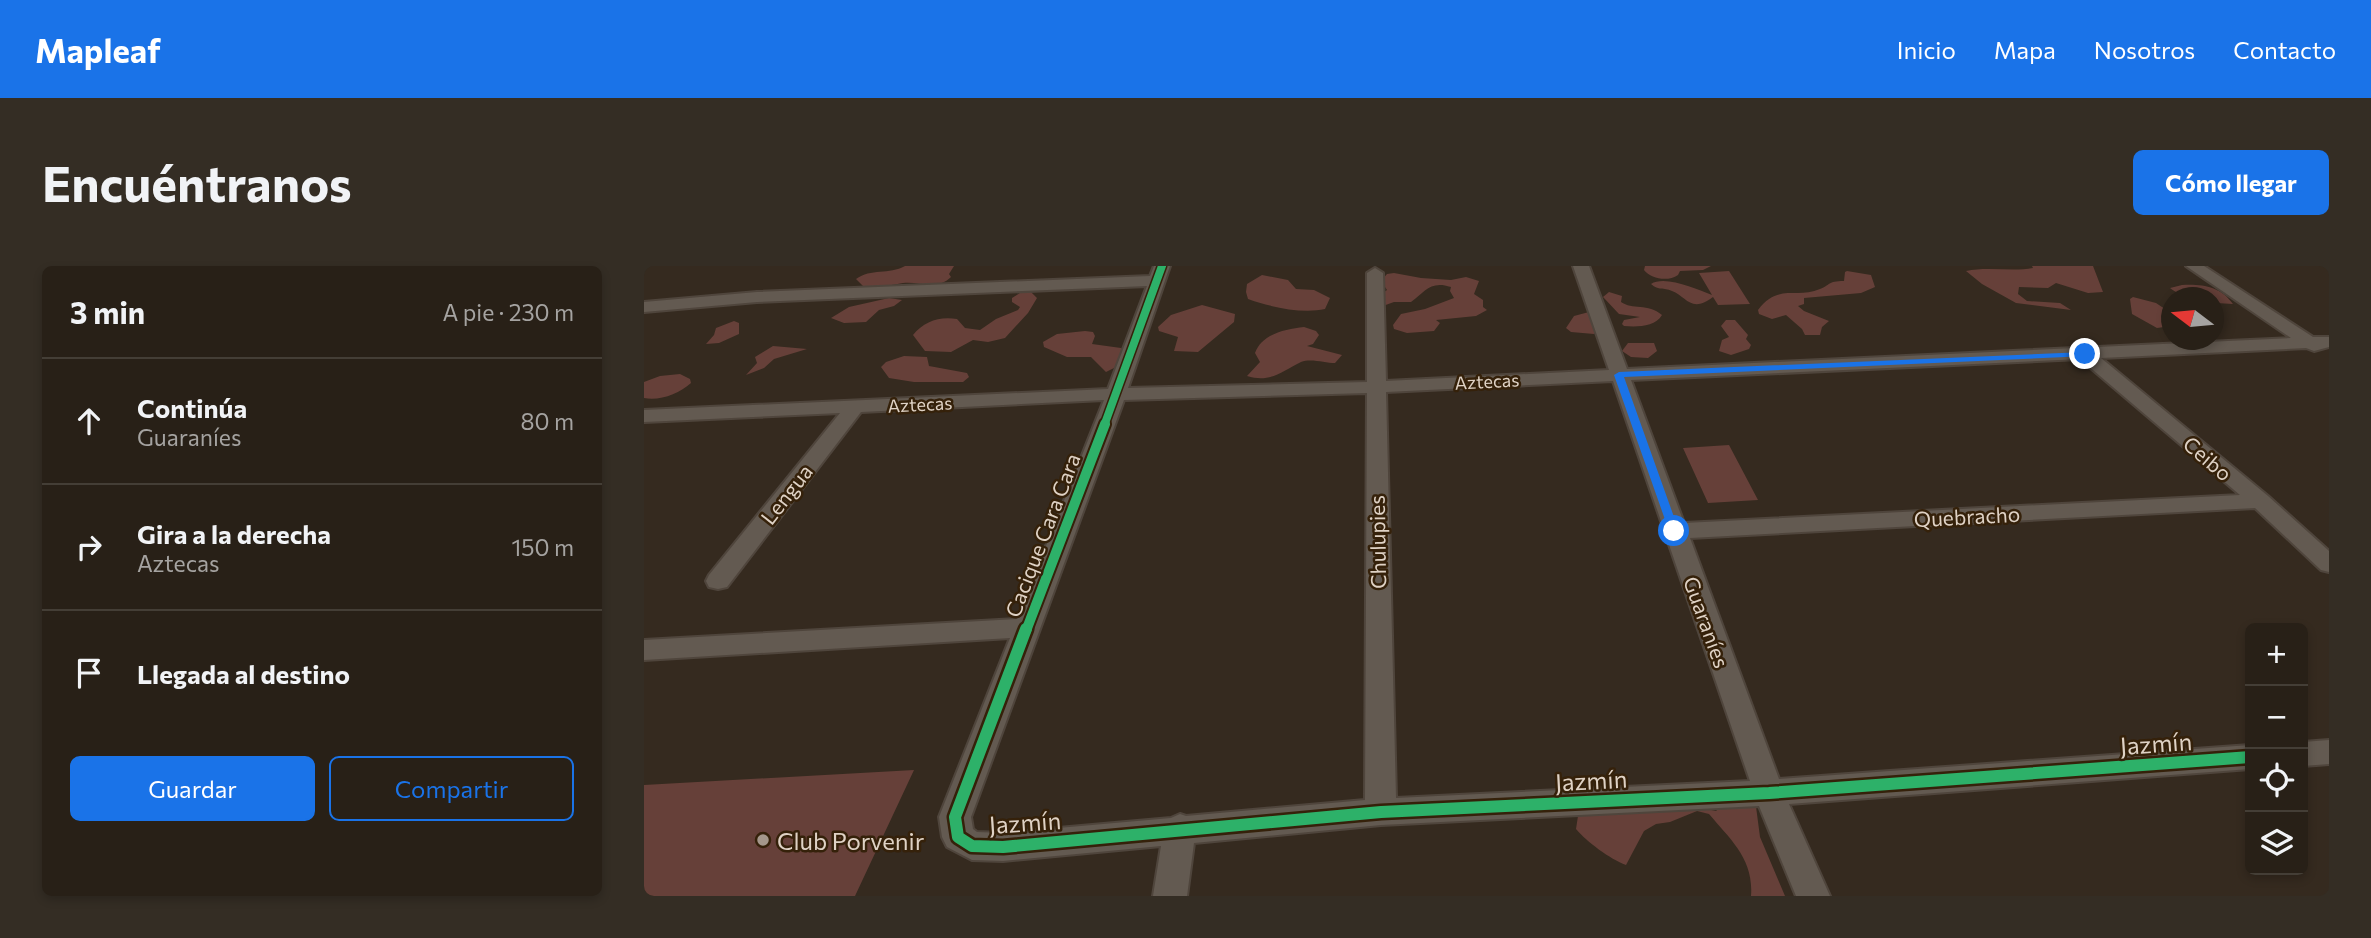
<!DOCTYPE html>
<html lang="es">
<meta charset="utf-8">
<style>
:root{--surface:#282017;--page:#342d24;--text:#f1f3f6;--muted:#a5a3a1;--line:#443e36;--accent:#1a73e8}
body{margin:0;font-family:Commissioner,sans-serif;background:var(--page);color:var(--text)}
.controls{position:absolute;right:21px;bottom:21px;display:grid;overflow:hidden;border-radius:10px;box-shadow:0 4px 10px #0003}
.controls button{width:63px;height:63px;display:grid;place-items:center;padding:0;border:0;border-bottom:2px solid var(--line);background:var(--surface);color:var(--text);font:35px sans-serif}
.compass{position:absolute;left:1517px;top:21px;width:63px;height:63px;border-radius:50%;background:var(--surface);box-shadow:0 4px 10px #0003;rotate:286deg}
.stop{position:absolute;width:21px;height:21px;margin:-16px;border:5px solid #1a73e8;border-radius:50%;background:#fff}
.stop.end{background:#1a73e8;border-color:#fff;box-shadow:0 2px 7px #0008}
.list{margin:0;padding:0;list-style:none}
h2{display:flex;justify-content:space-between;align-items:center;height:91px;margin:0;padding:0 28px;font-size:30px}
h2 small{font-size:23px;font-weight:400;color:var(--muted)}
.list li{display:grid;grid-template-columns:46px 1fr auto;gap:21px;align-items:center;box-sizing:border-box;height:126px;padding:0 28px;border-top:2px solid var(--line)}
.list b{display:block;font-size:26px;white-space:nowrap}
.list p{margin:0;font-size:23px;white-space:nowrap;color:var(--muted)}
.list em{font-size:23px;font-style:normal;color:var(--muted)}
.actions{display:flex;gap:14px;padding:21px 28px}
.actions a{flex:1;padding:16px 0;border:2px solid var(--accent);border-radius:10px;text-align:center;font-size:24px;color:var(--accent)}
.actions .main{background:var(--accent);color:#fff}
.icon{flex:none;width:38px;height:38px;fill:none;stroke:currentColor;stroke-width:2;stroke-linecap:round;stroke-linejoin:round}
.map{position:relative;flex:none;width:1685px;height:630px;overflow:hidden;border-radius:10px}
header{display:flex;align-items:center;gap:42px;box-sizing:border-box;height:98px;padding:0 35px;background:var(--accent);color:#fff}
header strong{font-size:33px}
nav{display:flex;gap:38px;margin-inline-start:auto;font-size:24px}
.intro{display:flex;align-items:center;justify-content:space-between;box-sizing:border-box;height:168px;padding:0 42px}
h1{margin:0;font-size:49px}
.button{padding:18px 32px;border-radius:10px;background:var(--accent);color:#fff;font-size:24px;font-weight:700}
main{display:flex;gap:42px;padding:0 42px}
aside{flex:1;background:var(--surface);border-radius:10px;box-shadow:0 4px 10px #0003}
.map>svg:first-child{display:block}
</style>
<header>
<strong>Mapleaf</strong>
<nav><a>Inicio</a><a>Mapa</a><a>Nosotros</a><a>Contacto</a></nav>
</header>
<div class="intro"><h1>Encuéntranos</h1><a class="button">Cómo llegar</a></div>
<main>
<aside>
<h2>3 min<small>A pie · 230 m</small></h2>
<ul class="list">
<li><svg class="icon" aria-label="ahead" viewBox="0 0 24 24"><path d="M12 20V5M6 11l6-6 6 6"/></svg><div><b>Continúa</b><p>Guaraníes</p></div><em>80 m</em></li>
<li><svg class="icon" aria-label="right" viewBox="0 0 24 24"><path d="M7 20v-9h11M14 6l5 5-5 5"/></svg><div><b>Gira a la derecha</b><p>Aztecas</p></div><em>150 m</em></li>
<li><svg class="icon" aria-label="arrive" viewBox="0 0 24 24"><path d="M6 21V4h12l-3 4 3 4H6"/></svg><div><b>Llegada al destino</b></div></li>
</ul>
<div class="actions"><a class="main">Guardar</a><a>Compartir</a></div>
</aside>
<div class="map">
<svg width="1685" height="630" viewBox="0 0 1685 630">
<rect width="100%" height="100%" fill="#352a1f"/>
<path fill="#664039" d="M 261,0 L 310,0 L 305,8 L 307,11 C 293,25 276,15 259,17 C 246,19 234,22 220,21 L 212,13 C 227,2 245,9 261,0 Z
M 1001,0 L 1067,0 L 1059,4 L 1036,5 L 1034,9 C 1024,16 1007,13 1000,4 Z
M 1388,0 L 1449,0 L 1459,26 L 1444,27 L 1412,17 L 1404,22 L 1375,21 L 1374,28 L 1383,35 L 1416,37 L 1427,44 L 1372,37 L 1338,18 L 1322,5 C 1344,0 1367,6 1389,2 Z
M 1085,5 L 1106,38 L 1074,39 L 1069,31 C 1047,48 1042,30 1028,25 C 1019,21 1015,25 1007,18 C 1021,9 1052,23 1068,29 L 1055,7 Z
M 1203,5 L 1227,9 L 1231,21 L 1217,27 L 1160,32 L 1160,38 L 1154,40 L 1160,45 L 1185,55 L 1178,61 L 1176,69 L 1161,69 L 1158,63 L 1142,49 L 1128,53 L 1115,48 L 1114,44 C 1134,17 1152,33 1176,23 C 1187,19 1183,15 1200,15 L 1201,6 Z
M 750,7 L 777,12 L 807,14 L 822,11 L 835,15 L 830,28 L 839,34 L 839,41 L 843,44 L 832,50 L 792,54 L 796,57 L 790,65 L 763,67 L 750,63 L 749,59 L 757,48 L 781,43 L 810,32 L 806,25 L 807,21 C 786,14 781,26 767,36 L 750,36 L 736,41 L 733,31 L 743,24 L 737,15 L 743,8 Z
M 618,9 L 644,14 L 652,23 L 670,24 L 686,32 L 681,43 C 658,48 626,41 604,33 L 602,26 L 603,18 Z
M 1538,19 C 1558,18 1576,20 1589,38 L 1572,37 L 1570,32 C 1555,30 1538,32 1526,22 Z
M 379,25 L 387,26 L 393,32 L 384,47 L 361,72 L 344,76 L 329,74 L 307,86 L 281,85 L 269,69 C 280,55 296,50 313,53 L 321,62 L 336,64 L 352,53 L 374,44 L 376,41 L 368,36 L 368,32 Z
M 965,26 L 978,30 L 977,36 C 988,44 1004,37 1018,49 C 1011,61 993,61 980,60 L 978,58 L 980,54 L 996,51 L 975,48 L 959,31 Z
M 1489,31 L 1512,37 L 1527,47 L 1527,60 L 1513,62 L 1488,48 L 1486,33 Z
M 245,32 L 258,34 L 250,40 L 235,44 L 222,56 L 200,57 L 187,52 L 205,41 Z
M 558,39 L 591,48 L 590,56 L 554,86 L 530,85 L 534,71 L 515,65 L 514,61 L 527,49 Z
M 945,46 L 952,48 L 954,64 L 950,68 L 927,66 L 922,62 L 930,50 Z
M 1082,54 L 1091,54 L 1104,69 L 1102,73 L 1107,79 L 1105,83 L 1087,89 L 1075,85 L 1078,74 L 1085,71 L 1077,60 Z
M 90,55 L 95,57 L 95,68 L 75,77 L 62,78 L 70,69 L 72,62 Z
M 660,61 L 672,65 L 675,69 L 669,78 L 663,80 L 698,89 L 691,97 C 681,97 667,92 657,96 C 637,106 626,117 603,110 L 616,96 L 611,87 C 618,68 641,63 660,61 Z
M 441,65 L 449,66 L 451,70 L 448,78 L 477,82 L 480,90 L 476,99 L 462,106 L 447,91 L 423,91 L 400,81 L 399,76 L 413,68 Z
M 984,77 L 1010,77 L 1013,85 L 1004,92 L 987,91 L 978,85 Z
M 129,80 L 163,83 L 130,93 L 120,102 L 102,109 L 113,97 L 111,91 Z
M 260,90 L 283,91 L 285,100 L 323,107 L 325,111 L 319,116 L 270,116 L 245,112 L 237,101 L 242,96 Z
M 36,108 L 46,113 L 47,117 C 35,128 16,135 0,132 L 0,116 L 16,110 Z
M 1085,179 L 1114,234 L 1064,237 L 1039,182 Z
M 270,504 L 211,630 L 0,630 L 0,519 Z
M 1111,533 L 1116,571 L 1141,630 L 1107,630 C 1110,593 1086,573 1065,548 L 1053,545 L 1026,556 L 1012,558 L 1000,565 L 982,599 C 966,593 943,576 932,563 L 934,550 C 978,536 1027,535 1072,545 L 1082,536 Z"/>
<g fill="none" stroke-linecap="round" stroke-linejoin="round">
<defs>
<path id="minor" d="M 510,0 L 526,0 L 484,122 L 723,116 L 723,7 L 731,2 L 739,7 L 742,115 L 965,104 L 929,0 L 945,0 L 983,103 L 1647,72 L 1542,0 L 1560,0 L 1669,71 L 1685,71 L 1685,81 L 1670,85 L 1662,82 L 1457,92 L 1624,230 L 1685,285 L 1685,306 L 1677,304 L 1611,242 L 1046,272 L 1135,513 L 1606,479 L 1606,503 L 1145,538 L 1186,630 L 1152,630 L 1115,540 L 737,559 L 550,577 L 543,630 L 509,630 L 517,580 L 359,595 L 328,594 L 303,581 L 298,571 L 295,551 L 366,372 L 0,394 L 0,374 L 373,353 L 460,134 L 217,146 L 83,321 L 74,323 L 65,321 L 62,315 L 65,309 L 196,147 L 0,156 L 0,144 L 464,123 L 503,20 L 113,36 L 0,46 L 0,36 L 113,26 L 506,10 ZM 1436,93 L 1596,229 L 1040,257 L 987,114 ZM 969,115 L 1106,515 L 752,532 L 742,126 ZM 723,127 L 721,534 L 542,550 L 536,548 L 527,552 L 359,567 L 333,566 L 329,563 L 327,551 L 480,134 Z
M 1685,474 L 1685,498 L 1659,500 L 1659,476 Z"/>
</defs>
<use href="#minor" stroke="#4f453c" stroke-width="4"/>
<use href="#minor" fill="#635a51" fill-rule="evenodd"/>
<defs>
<path id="cycleway-far2" d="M 460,160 L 518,0"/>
<path id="cycleway-far1" d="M 382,365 L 461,158"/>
<path id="cycleway" d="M 382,363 L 311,551 L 314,571 L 328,580 L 359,581 L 737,546 L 1125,527 L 1606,491"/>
</defs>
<use href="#cycleway-far2" stroke="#35210a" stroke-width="11"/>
<use href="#cycleway-far1" stroke="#35210a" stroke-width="14"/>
<use href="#cycleway" stroke="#35210a" stroke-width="17"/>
<use href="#cycleway-far2" stroke="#2db169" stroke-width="8"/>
<use href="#cycleway-far1" stroke="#2db169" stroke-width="10"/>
<use href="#cycleway" stroke="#2db169" stroke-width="12"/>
</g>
<path fill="#1a73e8" d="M 1441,86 L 1444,90 L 980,111 L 1035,265 L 1030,269 L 1025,265 L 970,109 L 975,106 Z"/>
<circle fill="#a4978b" stroke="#35210a" stroke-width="2.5" cx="119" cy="574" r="7"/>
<g text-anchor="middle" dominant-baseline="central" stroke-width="5" stroke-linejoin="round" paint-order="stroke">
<g font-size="18" fill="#dfd2c5" stroke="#35210a">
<text transform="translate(843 115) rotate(-3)">Aztecas</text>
<text transform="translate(276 138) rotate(-3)">Aztecas</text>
</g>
<g font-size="21" fill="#dfd2c5" stroke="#35210a">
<text transform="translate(1564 192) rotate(40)">Ceibo</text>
<text transform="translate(142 228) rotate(-52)">Lengua</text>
<text transform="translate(1323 250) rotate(-3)">Quebracho</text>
<text transform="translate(398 269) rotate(-69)">Cacique Cara Cara</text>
<text transform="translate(733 276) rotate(-91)">Chulupies</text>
<text transform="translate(1063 356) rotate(70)">Guaraníes</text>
</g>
<g font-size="24" fill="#dfd2c5" stroke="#35210a">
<text transform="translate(1512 477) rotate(-4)">Jazmín</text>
<text transform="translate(947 514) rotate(-3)">Jazmín</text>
<text transform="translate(381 556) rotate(-4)">Jazmín</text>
</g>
<g font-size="24" fill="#dfd2c5" stroke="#35210a" text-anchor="start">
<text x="133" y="574">Club Porvenir</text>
</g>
</g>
</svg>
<div class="controls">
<button>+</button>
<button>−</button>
<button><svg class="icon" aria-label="locate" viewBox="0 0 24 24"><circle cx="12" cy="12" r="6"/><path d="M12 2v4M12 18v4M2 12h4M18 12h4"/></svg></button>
<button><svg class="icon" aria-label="layers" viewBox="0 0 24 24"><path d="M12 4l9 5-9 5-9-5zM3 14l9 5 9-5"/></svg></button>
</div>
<svg class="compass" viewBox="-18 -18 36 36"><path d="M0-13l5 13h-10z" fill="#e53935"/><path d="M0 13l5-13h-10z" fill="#a5a3a1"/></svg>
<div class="stop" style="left:1030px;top:265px"></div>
<div class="stop end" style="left:1441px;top:88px"></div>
</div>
</main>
